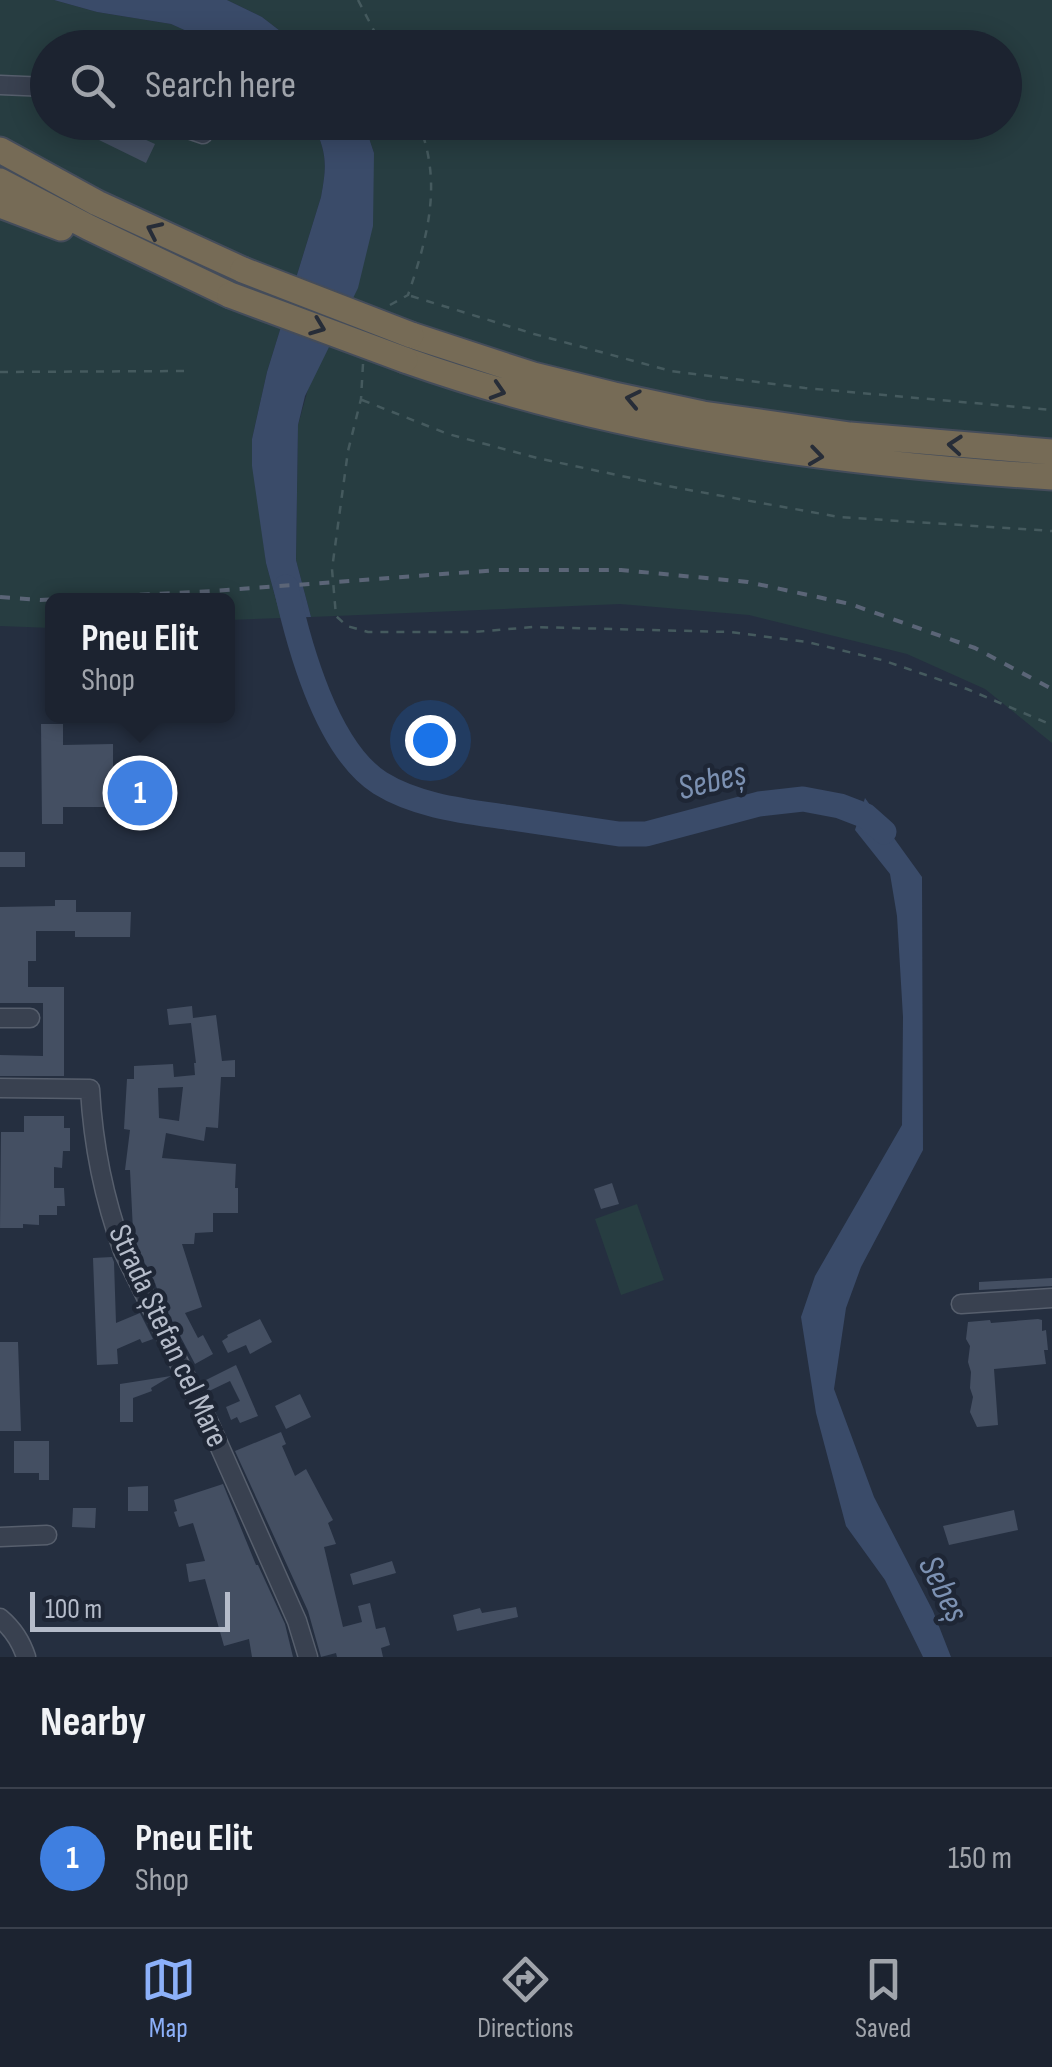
<!DOCTYPE html>
<meta charset="utf-8">
<style>
:root{--surface:#1c2330;--page:#252b38;--text:#f1f3f6;--muted:#a0a4ab;--line:#3a404c;--accent:#8cb0f9}
body{margin:0;font-family:"Sofia Sans Condensed",sans-serif;background:var(--page);color:var(--text)}
.scale{position:absolute;left:30px;bottom:25px;width:200px;box-sizing:border-box;padding-left:10px;border:5px solid #b5bcca;border-top:0;font-size:28px;line-height:35px;white-space:nowrap;color:#b5bcca;-webkit-text-stroke:8px #1e2635;paint-order:stroke}
.you{position:absolute;left:430px;top:740px;width:35px;height:35px;margin:-25px;border:8px solid #fff;border-radius:50%;background:#1a73e8;box-shadow:0 0 0 15px #1a73e833}
.badge{display:grid;place-items:center;width:65px;height:65px;border-radius:50%;background:var(--accent);color:#fff;font-size:32px;font-weight:700}
.pin{position:absolute;translate:-50% -50%;border:5px solid #fff;box-shadow:0 2px 10px #0006}
.popup{position:absolute;left:45px;top:593px;width:190px;height:130px;box-sizing:border-box;display:grid;place-content:center;border-radius:15px;background:var(--surface);filter:drop-shadow(0 2px 8px #0005);font-size:32px;white-space:nowrap;color:var(--muted)}
.popup b{font-size:38px;color:var(--text)}
.popup::after{content:'';position:absolute;left:50%;top:100%;margin-left:-20px;border:20px solid transparent;border-top-color:var(--surface)}
.list{margin:0;padding:0;list-style:none}
h2{display:flex;justify-content:space-between;align-items:center;height:130px;margin:0;padding:0 40px;font-size:42px}
h2 small{font-size:32px;font-weight:400;color:var(--muted)}
.list li{display:grid;grid-template-columns:65px 1fr auto;gap:30px;align-items:center;box-sizing:border-box;height:140px;padding:0 40px;border-top:2px solid var(--line)}
.list b{display:block;font-size:38px;white-space:nowrap}
.list p{margin:0;font-size:32px;white-space:nowrap;color:var(--muted)}
.list em{font-size:32px;font-style:normal;color:var(--muted)}
.icon{flex:none;width:55px;height:55px;fill:none;stroke:currentColor;stroke-width:2;stroke-linecap:round;stroke-linejoin:round}
.map{position:relative;flex:none;width:1052px;height:1657px;overflow:hidden}
.search{position:absolute;background:var(--surface);box-shadow:0 5px 25px #0003;left:30px;right:30px;top:30px;height:110px;display:flex;align-items:center;gap:25px;box-sizing:border-box;padding:0 35px;border-radius:55px;color:var(--muted);font-size:38px}
.sheet{height:270px;background:var(--surface)}
nav{display:flex;justify-content:space-around;align-items:center;box-sizing:border-box;height:140px;border-top:2px solid var(--line);background:var(--surface);font-size:28px;color:var(--muted)}
nav a{display:grid;justify-items:center;gap:5px}
nav .on{color:var(--accent)}
.map>svg:first-child{display:block}
</style>
<div class="map">
<svg width="1052" height="1657" viewBox="0 0 1052 1657">
<rect width="100%" height="100%" fill="#252f40"/>
<path fill="#273d41" d="M 0,0 L 54,0 L 97,12 L 171,24 L 222,47 L 48,48 L 48,122 L 313,123 C 327,154 327,164 321,197 L 267,372 L 252,439 L 266,563 L 281,618 L 228,620 L 228,600 L 52,600 L 52,628 L 0,626 Z
M 227,0 L 1052,0 L 1052,743 L 985,689 L 907,654 L 749,615 L 620,604 L 311,617 L 296,560 L 298,425 L 374,153 L 364,123 L 1004,122 L 1004,48 L 301,47 L 262,17 Z
M 637,1204 L 664,1280 L 621,1295 L 595,1219 Z"/>
<path fill="#3a4b69" d="M 54,0 L 227,0 L 262,17 L 301,47 L 222,47 L 171,24 L 97,12 Z
M 313,123 L 364,123 L 374,153 L 373,226 L 358,288 L 305,396 L 298,425 L 296,560 L 311,617 L 281,618 L 266,563 L 252,466 L 252,439 L 267,372 L 321,197 C 327,164 327,154 313,123 Z
M 865,798 L 922,877 L 923,1150 L 861,1267 L 846,1308 L 834,1389 L 874,1497 L 933,1611 L 951,1657 L 923,1657 L 885,1580 L 846,1526 L 816,1413 L 801,1317 L 815,1276 L 902,1125 L 903,1017 L 897,916 L 890,874 L 855,830 Z"/>
<g fill="none" stroke-linecap="round" stroke-linejoin="round">
<path stroke="#3a4b69" stroke-width="25" d="M 286,587 C 299,646 327,749 380,783 C 417,806 464,811 505,817 C 543,823 581,828 619,834 L 646,834 L 759,804 L 803,799 L 840,806 L 866,816 L 884,832"/>
</g>
<path fill="#444f62" fill-rule="evenodd" d="M 107,122 L 155,144 L 146,163 L 99,140 Z
M 41,724 L 63,724 L 63,745 L 113,744 L 113,779 L 165,779 L 165,807 L 63,807 L 63,824 L 42,824 Z
M 0,852 L 25,852 L 25,867 L 0,867 Z
M 55,900 L 76,900 L 76,912 L 131,912 L 130,937 L 75,937 L 75,931 L 36,931 L 36,961 L 28,961 L 28,987 L 64,987 L 64,1076 L 0,1076 L 0,1055 L 43,1056 L 43,1003 L 0,1003 L 0,907 L 55,906 Z
M 192,1006 L 193,1018 L 216,1015 L 222,1061 L 235,1060 L 235,1077 L 221,1077 L 218,1128 L 206,1127 L 204,1141 L 166,1133 L 162,1158 L 236,1164 L 235,1188 L 238,1188 L 238,1213 L 213,1213 L 213,1232 L 195,1233 L 194,1244 L 182,1244 L 202,1307 L 185,1313 L 198,1338 L 203,1335 L 213,1354 L 195,1364 L 161,1300 L 155,1283 L 153,1283 L 143,1259 L 140,1257 L 133,1231 L 130,1170 L 125,1170 L 130,1130 L 124,1129 L 127,1079 L 134,1079 L 134,1066 L 173,1064 L 174,1077 L 195,1075 L 194,1063 L 196,1063 L 191,1023 L 169,1025 L 167,1009 ZM 183,1087 L 179,1121 L 159,1118 L 158,1088 Z
M 24,1116 L 64,1116 L 64,1128 L 70,1128 L 70,1151 L 63,1151 L 62,1168 L 54,1167 L 54,1188 L 64,1188 L 65,1206 L 57,1206 L 57,1215 L 39,1215 L 39,1225 L 23,1224 L 23,1228 L 0,1228 L 1,1132 L 24,1132 Z
M 612,1183 L 619,1204 L 601,1209 L 594,1189 Z
M 112,1257 L 114,1262 L 116,1323 L 140,1313 L 153,1339 L 142,1343 L 140,1339 L 117,1349 L 118,1364 L 97,1365 L 93,1258 Z
M 1052,1278 L 1052,1286 L 979,1290 L 979,1282 Z
M 260,1319 L 272,1342 L 250,1354 L 246,1345 L 228,1353 L 222,1341 L 228,1337 L 227,1335 Z
M 1038,1319 L 1042,1320 L 1042,1331 L 1046,1330 L 1048,1350 L 1044,1350 L 1046,1364 L 994,1369 L 998,1425 L 977,1427 L 970,1412 L 973,1397 L 970,1388 L 971,1372 L 968,1362 L 970,1346 L 966,1339 L 968,1322 L 990,1320 L 991,1323 Z
M 0,1342 L 18,1342 L 21,1431 L 0,1431 Z
M 236,1365 L 258,1416 L 240,1423 L 237,1417 L 231,1420 L 226,1407 L 240,1401 L 230,1381 L 207,1392 L 202,1382 Z
M 171,1376 L 151,1388 L 152,1391 L 133,1398 L 133,1422 L 120,1422 L 120,1384 Z
M 300,1394 L 311,1417 L 286,1429 L 275,1406 Z
M 281,1432 L 286,1444 L 282,1446 L 295,1476 L 306,1469 L 333,1520 L 328,1523 L 336,1544 L 324,1547 L 343,1627 L 362,1622 L 358,1606 L 370,1603 L 376,1629 L 385,1627 L 390,1645 L 381,1648 L 383,1657 L 337,1657 L 336,1653 L 321,1657 L 308,1611 L 235,1451 Z
M 14,1441 L 49,1441 L 49,1480 L 39,1480 L 39,1473 L 14,1473 Z
M 223,1484 L 256,1565 L 258,1565 L 285,1624 L 293,1657 L 252,1657 L 249,1639 L 224,1646 L 205,1579 L 189,1582 L 186,1564 L 205,1561 L 193,1523 L 179,1527 L 174,1512 L 177,1511 L 174,1500 Z
M 148,1486 L 148,1511 L 128,1511 L 128,1487 Z
M 73,1508 L 96,1508 L 95,1528 L 72,1527 Z
M 1014,1510 L 1018,1530 L 949,1545 L 943,1526 Z
M 392,1561 L 396,1573 L 353,1585 L 350,1574 Z
M 516,1607 L 518,1617 L 457,1631 L 453,1615 L 480,1608 L 482,1613 Z"/>
<g fill="none" stroke-linecap="round" stroke-linejoin="round">
<defs>
<path id="minor" d="M 0,85 L 48,87
M 168,122 L 203,134
M 0,1018 L 30,1018
M 0,1088 L 90,1089 C 93,1144 104,1199 123,1251 L 210,1425 L 297,1621 L 308,1657
M 961,1304 L 1052,1298
M 0,1537 L 47,1535
M 0,1618 C 13,1629 21,1641 26,1657"/>
<path id="highway" d="M 0,150 L 97,203 L 243,270
M 0,181 L 88,227 L 230,295
M 0,205 L 61,228
M 411,335 L 533,375 L 614,395 L 703,414 L 850,435 L 1052,452
M 405,360 C 614,434 832,463 1052,477"/>
</defs>
<use href="#minor" stroke="#575f6d" stroke-width="21"/>
<use href="#highway" stroke="#444c5a" stroke-width="29"/>
<path stroke="#455a5e" stroke-width="2.5" stroke-dasharray="8 8" stroke-linecap="butt" d="M 358,0 L 383,48
M 411,296 L 534,334 L 671,371 L 805,388 L 1052,410
M 390,305 L 408,295 C 428,236 443,182 418,122
M 363,364 L 361,399 L 348,451 L 332,569 L 336,616 L 347,626 L 368,632 L 474,632 L 533,627 L 730,632 L 807,642 L 882,660 L 967,689 L 1052,725
M 0,372 L 190,371
M 362,400 L 448,434 L 537,458 L 678,488 L 839,517 L 1052,531"/>
<use href="#minor" stroke="#394150" stroke-width="18"/>
<use href="#highway" stroke="#766b56" stroke-width="25"/>
<path stroke="#5b6577" stroke-width="4" stroke-dasharray="10 10" stroke-linecap="butt" d="M 0,597 L 40,600 L 213,591 L 498,570 L 621,570 L 748,582 L 850,604 L 975,648 L 1052,689"/>
<defs>
<path id="highway-bridge" d="M 243,270 L 411,335
M 230,295 L 405,360"/>
</defs>
<use href="#highway-bridge" stroke="#444c5a" stroke-width="29" stroke-linecap="butt"/>
<use href="#highway-bridge" stroke="#766b56" stroke-width="25"/>
</g>
<defs><path id="oneway-chevron" d="M-2-3.5L2.5 0L-2 3.5" fill="none" stroke-width="1.6" stroke-linecap="round" stroke-linejoin="round" transform="scale(2.5)"/></defs>
<g stroke="#272d38">
<use href="#oneway-chevron" transform="translate(154 230) rotate(-155)"/>
<use href="#oneway-chevron" transform="translate(318 327) rotate(21)"/>
<use href="#oneway-chevron" transform="translate(498 391) rotate(17)"/>
<use href="#oneway-chevron" transform="translate(633 399) rotate(-168)"/>
<use href="#oneway-chevron" transform="translate(955 445) rotate(-175)"/>
<use href="#oneway-chevron" transform="translate(816 456) rotate(8)"/>
</g>
<g text-anchor="middle" dominant-baseline="central" stroke-width="9" stroke-linejoin="round" paint-order="stroke">
<g font-size="32" fill="#b5bcca" stroke="#1e2635">
<text transform="translate(168 1336) rotate(65)">Strada Ștefan cel Mare</text>
</g>
<g font-size="35" font-style="italic" fill="#7c91b2" stroke="#1e2635">
<text transform="translate(712 781) rotate(-14)">Sebeș</text>
<text transform="translate(943 1589) rotate(63)">Sebeș</text>
</g>
</g>
</svg>
<div class="scale">100 m</div>
<div class="you"></div>
<div class="pin badge" style="left:140px;top:793px;background:#3f7fe0">1</div>
<div class="popup"><b>Pneu Elit</b>Shop</div>
<div class="search"><svg class="icon" aria-label="search" viewBox="0 0 24 24"><circle cx="10" cy="10" r="6"/><path d="M15 15l6 6"/></svg>Search here</div>
</div>
<section class="sheet">
<h2>Nearby<small></small></h2>
<ul class="list">
<li><span class="badge" style="background:#3f7fe0">1</span><div><b>Pneu Elit</b><p>Shop</p></div><em>150 m</em></li>
</ul>
</section>
<nav>
<a class="on"><svg class="icon" aria-label="map" viewBox="0 0 24 24"><path d="M3 6l6-2 6 2 6-2v14l-6 2-6-2-6 2zM9 4v14M15 6v14"/></svg>Map</a>
<a><svg class="icon" aria-label="directions" viewBox="0 0 24 24"><path d="M12 3l9 9-9 9-9-9zM9 14v-3h6M13 9l2 2-2 2"/></svg>Directions</a>
<a><svg class="icon" aria-label="saved" viewBox="0 0 24 24"><path d="M7 4h10v16l-5-4-5 4z"/></svg>Saved</a>
</nav>
